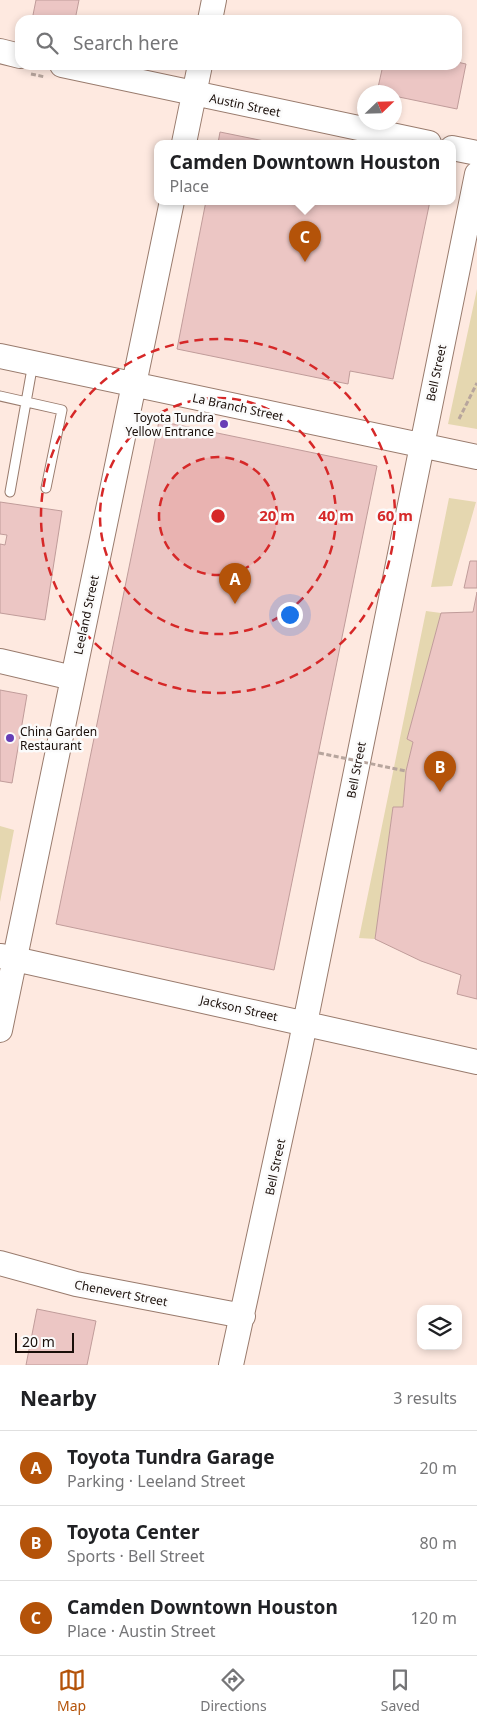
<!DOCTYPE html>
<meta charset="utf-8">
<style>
:root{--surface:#fff;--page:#f2f2f2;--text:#202124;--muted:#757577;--line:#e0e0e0;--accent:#b45309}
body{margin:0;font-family:"Noto Sans",sans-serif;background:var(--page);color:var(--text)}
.controls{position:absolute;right:15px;bottom:15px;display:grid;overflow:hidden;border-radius:10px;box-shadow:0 2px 8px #0003}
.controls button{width:45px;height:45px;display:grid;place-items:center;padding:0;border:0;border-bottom:1px solid var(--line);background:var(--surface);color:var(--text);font:25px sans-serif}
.compass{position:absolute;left:357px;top:85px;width:45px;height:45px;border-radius:50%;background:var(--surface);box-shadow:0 2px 8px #0003;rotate:67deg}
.scale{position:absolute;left:15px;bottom:12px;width:59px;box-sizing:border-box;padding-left:5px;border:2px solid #190e09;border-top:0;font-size:14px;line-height:18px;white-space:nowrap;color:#190e09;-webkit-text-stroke:4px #fbfbfb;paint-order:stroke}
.you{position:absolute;left:289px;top:614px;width:18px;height:18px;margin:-12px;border:4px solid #fff;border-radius:50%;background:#1a73e8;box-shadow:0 0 0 8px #1a73e833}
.badge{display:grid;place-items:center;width:32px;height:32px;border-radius:50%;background:var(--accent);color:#fff;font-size:16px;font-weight:700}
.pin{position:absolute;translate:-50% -41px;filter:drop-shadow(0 1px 2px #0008)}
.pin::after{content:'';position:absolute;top:26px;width:18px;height:15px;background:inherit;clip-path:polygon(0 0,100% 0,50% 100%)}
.popup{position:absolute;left:154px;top:140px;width:302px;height:65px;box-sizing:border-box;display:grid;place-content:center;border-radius:10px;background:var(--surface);filter:drop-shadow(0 1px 4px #0005);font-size:16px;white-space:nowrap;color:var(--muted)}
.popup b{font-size:19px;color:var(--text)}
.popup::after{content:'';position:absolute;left:50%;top:100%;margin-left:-10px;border:10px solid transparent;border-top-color:var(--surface)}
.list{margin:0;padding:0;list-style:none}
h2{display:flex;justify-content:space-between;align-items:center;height:65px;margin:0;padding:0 20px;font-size:21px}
h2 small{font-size:16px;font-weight:400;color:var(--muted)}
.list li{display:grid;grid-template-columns:32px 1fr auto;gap:15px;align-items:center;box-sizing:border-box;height:75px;padding:0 20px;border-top:1px solid var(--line)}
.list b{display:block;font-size:19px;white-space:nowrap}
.list p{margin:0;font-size:16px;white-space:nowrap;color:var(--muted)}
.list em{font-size:16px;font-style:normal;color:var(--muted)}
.icon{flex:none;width:28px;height:28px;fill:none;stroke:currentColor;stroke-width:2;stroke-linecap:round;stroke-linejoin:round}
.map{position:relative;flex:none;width:477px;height:1365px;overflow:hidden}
.search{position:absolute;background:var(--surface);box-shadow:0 2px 8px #0003;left:15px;right:15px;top:15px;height:55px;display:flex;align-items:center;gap:12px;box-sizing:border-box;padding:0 18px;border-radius:15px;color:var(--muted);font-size:19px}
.sheet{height:290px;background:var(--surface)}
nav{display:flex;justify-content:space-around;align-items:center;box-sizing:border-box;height:70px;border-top:1px solid var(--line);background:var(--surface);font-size:14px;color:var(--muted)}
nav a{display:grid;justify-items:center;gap:2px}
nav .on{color:var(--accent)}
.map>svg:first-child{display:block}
</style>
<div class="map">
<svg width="477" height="1365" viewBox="0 0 477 1365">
<rect width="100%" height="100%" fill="#fee9e0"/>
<path fill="#e5d7b0" d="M 477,289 L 477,429 L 448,424 Z
M 449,498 L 476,502 L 452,586 L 431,587 Z
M 426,611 L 441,613 L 407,739 L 413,742 L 406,771 L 403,807 L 393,807 L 375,939 L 359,938 Z
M 0,826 L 14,830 L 0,902 Z"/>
<path fill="#ecc6c4" stroke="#c09c9a" d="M 36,0 L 79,0 L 75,20 L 32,20 Z
M 457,62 L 466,64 L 457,109 L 394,96 L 394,92 L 377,92 L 383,65 L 457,65 Z
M 220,132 L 274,143 L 218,143 Z
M 206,201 L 430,201 L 393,379 L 350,371 L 348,384 L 177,349 Z
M 159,421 L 377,466 L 274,970 L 56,924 Z
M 0,502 L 62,511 L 45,620 L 0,613 L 0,544 L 5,545 L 7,535 L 0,534 Z
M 470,561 L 477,561 L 477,588 L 464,588 Z
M 477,592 L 477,999 L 457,994 L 461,975 L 421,961 L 375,939 L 393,807 L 403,807 L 406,771 L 413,742 L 407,739 L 441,613 L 473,612 Z
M 0,690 L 27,695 L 12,783 L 0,781 Z
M 37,1309 L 96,1321 L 87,1365 L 26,1365 Z"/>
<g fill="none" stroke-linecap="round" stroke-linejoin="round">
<defs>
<path id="lane" d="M 0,396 L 62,410 L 46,488
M 10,492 L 33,363"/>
<path id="secondary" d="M 210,20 L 214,0
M 0,51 L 20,56
M 62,65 L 429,143
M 184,143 L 200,65
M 452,148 L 477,153
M 0,356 L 477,457
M 0,661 L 73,678
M 1,956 L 477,1062
M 0,1030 L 172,201
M 0,1263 L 76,1284 L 243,1316
M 231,1365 L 300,1048 L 477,174"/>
</defs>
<use href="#lane" stroke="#997b6d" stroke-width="11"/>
<use href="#secondary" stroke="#997b6d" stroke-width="26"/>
<path stroke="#b7a59d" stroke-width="3" stroke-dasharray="5 2.5" stroke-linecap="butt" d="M 31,74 L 45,77
M 459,419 L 477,383"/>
<use href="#lane" stroke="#fff" stroke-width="9"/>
<use href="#secondary" stroke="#fff" stroke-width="24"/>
<path stroke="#b7a59d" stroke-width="3" stroke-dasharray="5 2.5" stroke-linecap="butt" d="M 319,753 L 406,771"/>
</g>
<circle cx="218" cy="516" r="59" fill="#d62828" fill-opacity=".12"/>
<g fill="none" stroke="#d62828" stroke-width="2.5" stroke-dasharray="9 6">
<circle cx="218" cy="516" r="59"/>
<circle cx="218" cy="516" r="118"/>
<circle cx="218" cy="516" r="177"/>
</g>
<g fill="#663eb6" stroke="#fbfbfb" stroke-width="2">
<circle cx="224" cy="424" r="5"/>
<circle cx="10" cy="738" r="5"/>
</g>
<g text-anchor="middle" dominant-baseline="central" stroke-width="5" stroke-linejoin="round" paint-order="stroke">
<g font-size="12" fill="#190e09" stroke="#fbfbfb">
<text transform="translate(245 105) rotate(12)">Austin Street</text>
<text transform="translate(436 373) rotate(-78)">Bell Street</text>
<text transform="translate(238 407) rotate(12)">La Branch Street</text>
<text transform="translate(86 615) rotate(-78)">Leeland Street</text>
<text transform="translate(356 770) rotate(-79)">Bell Street</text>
<text transform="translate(239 1008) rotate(13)">Jackson Street</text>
<text transform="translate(275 1167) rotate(-78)">Bell Street</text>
<text transform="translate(121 1293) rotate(11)">Chenevert Street</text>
</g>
<g font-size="12" fill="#190e09" stroke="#fbfbfb" text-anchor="end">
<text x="214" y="417">Toyota Tundra<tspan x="214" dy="14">Yellow Entrance</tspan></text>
<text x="20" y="731" text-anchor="start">China Garden<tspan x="20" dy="14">Restaurant</tspan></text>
</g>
</g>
<circle cx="218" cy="516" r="8" fill="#d62828" stroke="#fbfbfb" stroke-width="2.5"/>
<g font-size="15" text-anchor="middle" font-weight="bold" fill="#d62828" stroke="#fbfbfb" stroke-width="5" stroke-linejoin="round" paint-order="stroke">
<text x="277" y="521">20 m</text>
<text x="336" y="521">40 m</text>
<text x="395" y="521">60 m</text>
</g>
</svg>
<div class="controls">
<button><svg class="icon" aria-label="layers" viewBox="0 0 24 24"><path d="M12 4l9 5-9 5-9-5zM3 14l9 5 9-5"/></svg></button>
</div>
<svg class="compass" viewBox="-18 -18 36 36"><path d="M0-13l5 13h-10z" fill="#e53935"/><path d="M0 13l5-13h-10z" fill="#757577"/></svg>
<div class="scale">20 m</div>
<div class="you"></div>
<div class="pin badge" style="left:235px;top:604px">A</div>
<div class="pin badge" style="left:440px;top:792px">B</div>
<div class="pin badge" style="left:305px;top:262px">C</div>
<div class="popup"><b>Camden Downtown Houston</b>Place</div>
<div class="search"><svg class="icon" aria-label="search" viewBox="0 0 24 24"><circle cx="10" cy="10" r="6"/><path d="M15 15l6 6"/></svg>Search here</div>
</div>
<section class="sheet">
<h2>Nearby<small>3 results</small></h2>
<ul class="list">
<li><span class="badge">A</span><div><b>Toyota Tundra Garage</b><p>Parking · Leeland Street</p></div><em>20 m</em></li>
<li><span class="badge">B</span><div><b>Toyota Center</b><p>Sports · Bell Street</p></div><em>80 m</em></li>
<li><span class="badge">C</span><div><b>Camden Downtown Houston</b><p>Place · Austin Street</p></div><em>120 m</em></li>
</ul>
</section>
<nav>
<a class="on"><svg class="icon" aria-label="map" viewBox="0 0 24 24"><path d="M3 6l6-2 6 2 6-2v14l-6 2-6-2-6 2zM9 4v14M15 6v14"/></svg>Map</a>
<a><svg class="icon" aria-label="directions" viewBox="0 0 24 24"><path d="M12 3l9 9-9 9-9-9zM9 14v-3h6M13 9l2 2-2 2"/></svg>Directions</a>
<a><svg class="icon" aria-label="saved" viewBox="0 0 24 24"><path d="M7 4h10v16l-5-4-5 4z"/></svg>Saved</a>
</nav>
